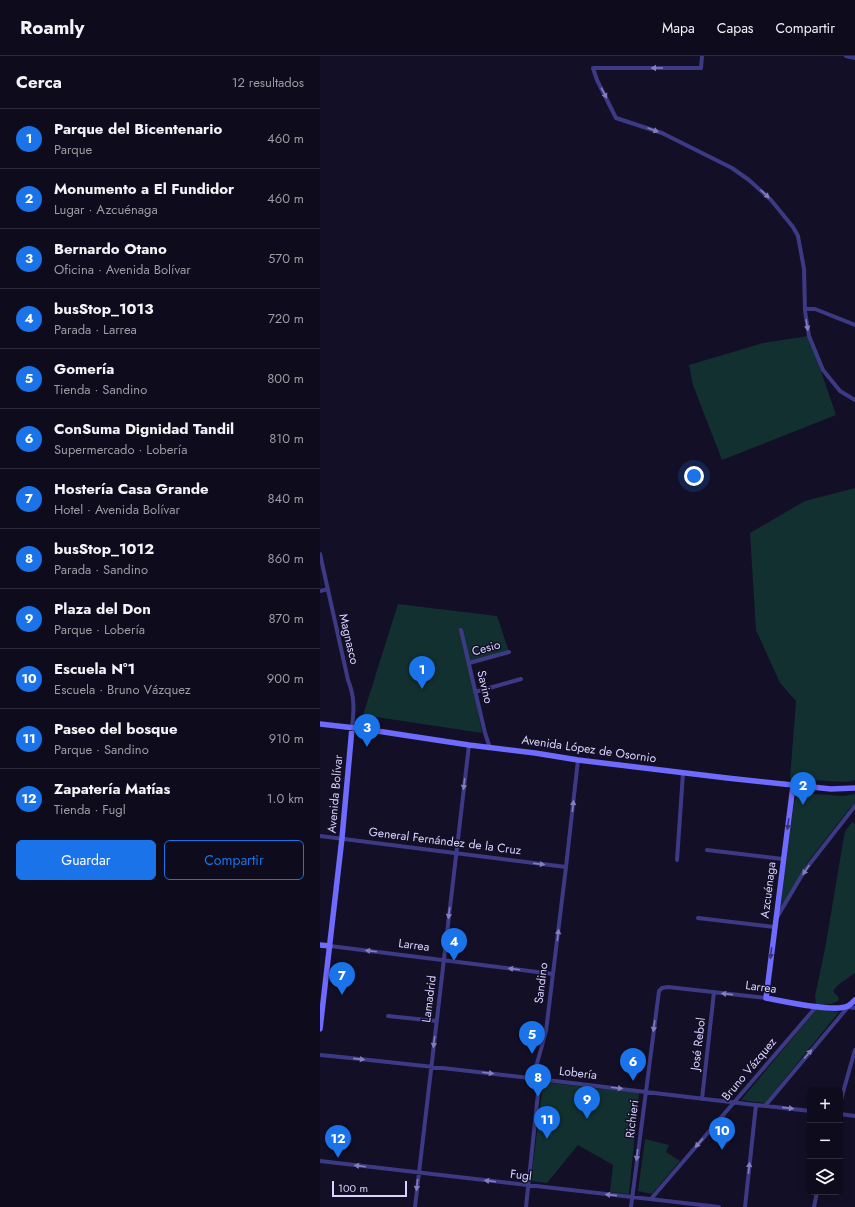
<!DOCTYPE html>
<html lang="es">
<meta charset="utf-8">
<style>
:root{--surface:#0e0b1c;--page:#171425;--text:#f1f3f6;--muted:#9b9ba3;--line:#2e2b3b;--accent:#1a73e8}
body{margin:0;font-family:Jost,sans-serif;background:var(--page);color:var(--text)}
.controls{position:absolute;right:12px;bottom:12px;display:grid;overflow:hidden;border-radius:6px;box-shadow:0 2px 10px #0003}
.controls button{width:36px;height:36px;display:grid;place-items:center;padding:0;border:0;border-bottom:1px solid var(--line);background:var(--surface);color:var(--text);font:20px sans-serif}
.scale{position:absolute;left:12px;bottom:10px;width:75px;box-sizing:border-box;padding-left:4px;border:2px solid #d9d4ff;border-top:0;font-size:11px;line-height:14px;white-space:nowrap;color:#d9d4ff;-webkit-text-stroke:3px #130f26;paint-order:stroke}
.you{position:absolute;left:374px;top:420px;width:14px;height:14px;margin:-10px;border:3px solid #fff;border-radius:50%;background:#1a73e8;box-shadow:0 0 0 6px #1a73e833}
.badge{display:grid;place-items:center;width:26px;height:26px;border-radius:50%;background:var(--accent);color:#fff;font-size:13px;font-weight:700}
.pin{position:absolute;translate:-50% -33px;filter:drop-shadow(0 1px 2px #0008)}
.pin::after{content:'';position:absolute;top:21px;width:14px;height:12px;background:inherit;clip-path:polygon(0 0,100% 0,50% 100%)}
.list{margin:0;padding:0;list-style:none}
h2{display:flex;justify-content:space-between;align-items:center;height:52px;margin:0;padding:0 16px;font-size:17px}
h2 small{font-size:13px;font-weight:400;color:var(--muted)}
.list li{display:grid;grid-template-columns:26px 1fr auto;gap:12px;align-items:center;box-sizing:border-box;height:60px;padding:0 16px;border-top:1px solid var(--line)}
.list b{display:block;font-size:15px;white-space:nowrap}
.list p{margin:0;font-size:13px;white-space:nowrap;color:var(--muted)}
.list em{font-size:13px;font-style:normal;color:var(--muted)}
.actions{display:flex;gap:8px;padding:12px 16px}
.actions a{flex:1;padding:9px 0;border:1px solid var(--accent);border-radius:6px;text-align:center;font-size:14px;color:var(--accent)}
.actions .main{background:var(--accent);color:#fff}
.icon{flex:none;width:22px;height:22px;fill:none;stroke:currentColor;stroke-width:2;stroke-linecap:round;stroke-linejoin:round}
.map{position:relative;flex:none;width:535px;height:1151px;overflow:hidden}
header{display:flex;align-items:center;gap:24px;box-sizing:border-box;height:56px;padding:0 20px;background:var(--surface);border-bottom:1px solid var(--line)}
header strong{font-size:19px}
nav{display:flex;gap:22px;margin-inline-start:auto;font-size:14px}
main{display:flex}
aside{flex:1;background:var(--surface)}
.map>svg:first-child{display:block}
</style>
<header>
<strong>Roamly</strong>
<nav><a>Mapa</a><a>Capas</a><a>Compartir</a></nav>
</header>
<main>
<aside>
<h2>Cerca<small>12 resultados</small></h2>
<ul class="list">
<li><span class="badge">1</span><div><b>Parque del Bicentenario</b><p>Parque</p></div><em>460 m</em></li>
<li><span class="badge">2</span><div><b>Monumento a El Fundidor</b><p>Lugar · Azcuénaga</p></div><em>460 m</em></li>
<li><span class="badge">3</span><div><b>Bernardo Otano</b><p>Oficina · Avenida Bolívar</p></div><em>570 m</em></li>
<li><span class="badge">4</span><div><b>busStop_1013</b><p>Parada · Larrea</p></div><em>720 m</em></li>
<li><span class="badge">5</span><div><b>Gomería</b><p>Tienda · Sandino</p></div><em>800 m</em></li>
<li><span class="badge">6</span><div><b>ConSuma Dignidad Tandil</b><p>Supermercado · Lobería</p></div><em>810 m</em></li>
<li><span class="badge">7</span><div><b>Hostería Casa Grande</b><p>Hotel · Avenida Bolívar</p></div><em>840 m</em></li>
<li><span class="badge">8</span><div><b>busStop_1012</b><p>Parada · Sandino</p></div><em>860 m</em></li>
<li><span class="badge">9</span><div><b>Plaza del Don</b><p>Parque · Lobería</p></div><em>870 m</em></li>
<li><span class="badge">10</span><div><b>Escuela N°1</b><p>Escuela · Bruno Vázquez</p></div><em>900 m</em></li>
<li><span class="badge">11</span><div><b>Paseo del bosque</b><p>Parque · Sandino</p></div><em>910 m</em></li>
<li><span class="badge">12</span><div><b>Zapatería Matías</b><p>Tienda · Fugl</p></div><em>1.0 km</em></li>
</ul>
<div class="actions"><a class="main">Guardar</a><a>Compartir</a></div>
</aside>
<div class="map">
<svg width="535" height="1151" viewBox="0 0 535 1151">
<rect width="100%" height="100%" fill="#130f26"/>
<path fill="#12302f" d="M 489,280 L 516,359 L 402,404 L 373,329 L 369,309 L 443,287 Z
M 535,432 L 535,724 L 527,726 L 470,723 L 476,645 L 460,627 L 436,574 L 430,477 L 485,445 Z
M 78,548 L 177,560 L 189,596 L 149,607 L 162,677 L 43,659 Z
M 482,737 L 523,740 L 535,738 L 535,748 L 530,752 L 487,807 L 460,855 L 474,746 L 477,740 Z
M 532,766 L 535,768 L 535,917 L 518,929 L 513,935 L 519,942 L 518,945 L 511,948 L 496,948 L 495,940 L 505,893 L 524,780 L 526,774 Z
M 497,953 L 519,956 L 445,1047 L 421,1044 Z
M 223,1026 L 319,1037 L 309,1138 L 290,1136 L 293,1109 L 258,1089 L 227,1127 L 211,1125 Z
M 325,1083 L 349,1089 L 346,1096 L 360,1105 L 332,1138 L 318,1135 Z"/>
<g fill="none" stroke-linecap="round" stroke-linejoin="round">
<path stroke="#3d3a85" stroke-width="4" d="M 382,0 L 381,12 L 273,12 L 277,24 L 296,62 L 342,77 L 412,112 L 429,124 L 451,144 L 473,171 L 478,180 L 484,213 L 485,255 L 489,280 L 503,314 L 520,335 L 535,344
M 526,0 L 535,2
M 485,253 L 495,253 L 535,269
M 0,498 L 28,624 C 35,641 34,655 32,672
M 0,535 L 8,533
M 141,574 L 165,677 L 170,692
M 149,607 L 189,596
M 155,636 L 201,623
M 0,780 L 246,811
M 387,794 L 463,803
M 357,804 L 363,717
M 378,862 L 454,871
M 456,863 L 485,814 L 535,750
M 10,890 L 233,918
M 68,960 L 116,965
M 0,999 C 164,1015 327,1037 490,1055
M 382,1043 L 394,936
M 520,1047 L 535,994
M 445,1050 L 528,951 L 535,952
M 520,1058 L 535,1060
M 0,1105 L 399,1151
M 331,1143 L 496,951
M 95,1151 L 149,689
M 206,1151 L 219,1028 L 216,1011 L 226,975 L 246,811 L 258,704
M 311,1151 L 339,935 L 342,932 L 348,931 L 446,942
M 425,1151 L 436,1049
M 494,1151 L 497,1136"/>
<path stroke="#6f6bff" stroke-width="5.5" d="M 0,668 L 44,673 L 149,689 L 215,697 L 258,704 L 407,722 L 511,733 L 535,732
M 473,730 L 446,942 C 462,945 515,957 528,950 C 530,949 533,946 535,944
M 0,889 L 10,890
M 0,973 L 22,782 L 32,672"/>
</g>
<defs><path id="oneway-solid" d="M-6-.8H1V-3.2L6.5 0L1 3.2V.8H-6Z"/></defs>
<g fill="#837fbc">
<use href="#oneway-solid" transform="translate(337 12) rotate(-180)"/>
<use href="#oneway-solid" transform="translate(284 37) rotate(62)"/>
<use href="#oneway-solid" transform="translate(333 74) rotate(21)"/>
<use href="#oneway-solid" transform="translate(445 138) rotate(43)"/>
<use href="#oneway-solid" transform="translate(487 269) rotate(81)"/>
<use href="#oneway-solid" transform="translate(144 728) rotate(97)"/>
<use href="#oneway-solid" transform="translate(253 750) rotate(-84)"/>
<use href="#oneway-solid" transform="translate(219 808) rotate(7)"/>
<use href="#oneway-solid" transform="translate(486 814) rotate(124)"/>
<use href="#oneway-solid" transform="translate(129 857) rotate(97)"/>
<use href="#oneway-solid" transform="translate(238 879) rotate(-83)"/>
<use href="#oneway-solid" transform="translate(51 895) rotate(-173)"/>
<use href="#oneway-solid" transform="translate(194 913) rotate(-173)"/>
<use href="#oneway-solid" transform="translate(407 938) rotate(-174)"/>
<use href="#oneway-solid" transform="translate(334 970) rotate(98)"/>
<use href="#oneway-solid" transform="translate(114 986) rotate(97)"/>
<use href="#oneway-solid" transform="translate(488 998) rotate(-50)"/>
<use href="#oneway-solid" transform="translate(39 1003) rotate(6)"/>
<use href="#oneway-solid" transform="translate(168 1017) rotate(7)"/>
<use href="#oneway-solid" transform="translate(297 1032) rotate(7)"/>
<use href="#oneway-solid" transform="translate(468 1052) rotate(6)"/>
<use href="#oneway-solid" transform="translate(379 1087) rotate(131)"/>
<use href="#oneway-solid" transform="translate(317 1099) rotate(97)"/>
<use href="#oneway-solid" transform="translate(40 1110) rotate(-173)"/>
<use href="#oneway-solid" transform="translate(429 1112) rotate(-84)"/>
<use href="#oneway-solid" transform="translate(170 1125) rotate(-173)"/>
<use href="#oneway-solid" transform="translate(97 1129) rotate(96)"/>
<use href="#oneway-solid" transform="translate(291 1139) rotate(-174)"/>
</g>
<g fill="#38347d">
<use href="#oneway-solid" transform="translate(468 768) rotate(97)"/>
<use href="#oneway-solid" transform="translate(451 897) rotate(97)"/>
</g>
<g text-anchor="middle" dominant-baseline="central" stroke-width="3" stroke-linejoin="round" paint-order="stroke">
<g font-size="12" fill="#d9d4ff" stroke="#130f26">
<text transform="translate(29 583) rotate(77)">Magnasco</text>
<text transform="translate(166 592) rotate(-16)">Cesio</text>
<text transform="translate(165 631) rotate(77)">Savino</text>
<text transform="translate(269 693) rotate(8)">Avenida López de Osornio</text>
<text transform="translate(15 738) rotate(-85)">Avenida Bolívar</text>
<text transform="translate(125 785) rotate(7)">General Fernández de la Cruz</text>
<text transform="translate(448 834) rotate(-83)">Azcuénaga</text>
<text transform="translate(94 889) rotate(7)">Larrea</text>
<text transform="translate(221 927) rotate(-83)">Sandino</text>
<text transform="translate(441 931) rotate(7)">Larrea</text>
<text transform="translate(109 943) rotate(-83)">Lamadrid</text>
<text transform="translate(378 988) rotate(-83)">José Rebol</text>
<text transform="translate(429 1013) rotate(-50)">Bruno Vázquez</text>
<text transform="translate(258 1017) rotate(7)">Lobería</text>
<text transform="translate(312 1063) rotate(-83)">Richieri</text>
<text transform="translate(201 1119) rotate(7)">Fugl</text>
</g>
</g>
</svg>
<div class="controls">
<button>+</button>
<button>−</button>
<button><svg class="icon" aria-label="layers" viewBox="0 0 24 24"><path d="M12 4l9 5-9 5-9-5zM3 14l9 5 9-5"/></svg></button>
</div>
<div class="scale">100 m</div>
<div class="you"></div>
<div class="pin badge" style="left:102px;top:633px">1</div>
<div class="pin badge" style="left:483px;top:749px">2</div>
<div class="pin badge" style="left:47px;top:691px">3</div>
<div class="pin badge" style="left:134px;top:905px">4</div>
<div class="pin badge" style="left:212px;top:998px">5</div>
<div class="pin badge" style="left:313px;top:1025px">6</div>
<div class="pin badge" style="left:22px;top:939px">7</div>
<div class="pin badge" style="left:218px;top:1041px">8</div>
<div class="pin badge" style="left:267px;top:1063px">9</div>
<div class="pin badge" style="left:402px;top:1094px">10</div>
<div class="pin badge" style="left:227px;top:1083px">11</div>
<div class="pin badge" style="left:18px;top:1102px">12</div>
</div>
</main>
